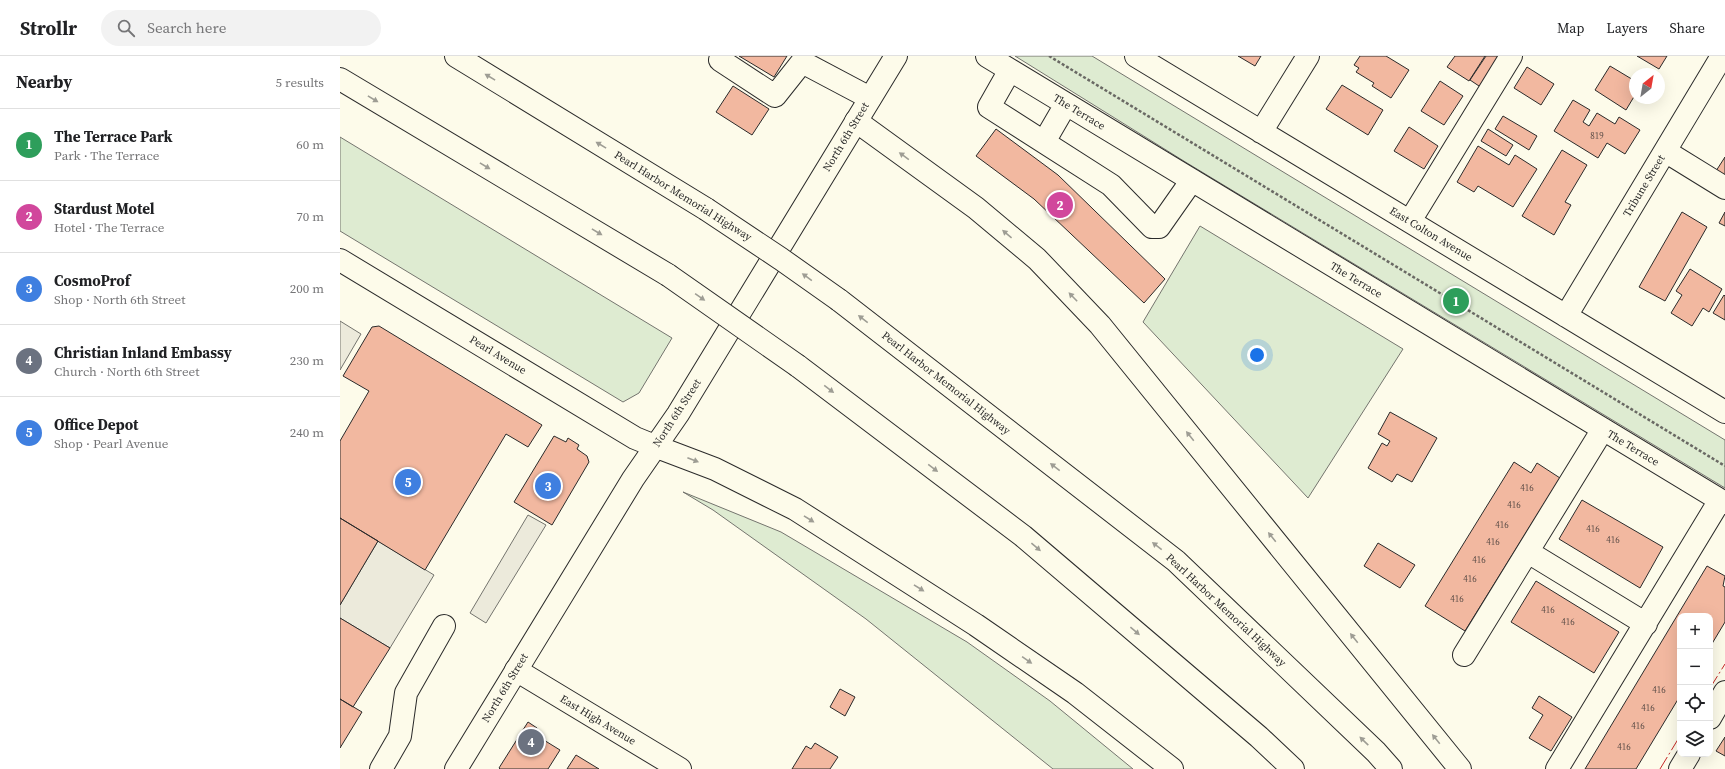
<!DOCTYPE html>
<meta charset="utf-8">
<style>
:root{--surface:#fff;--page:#f2f2f2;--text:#202124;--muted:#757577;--line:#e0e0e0;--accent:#b45309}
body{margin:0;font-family:"Source Serif 4",serif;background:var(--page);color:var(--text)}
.controls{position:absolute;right:12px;bottom:12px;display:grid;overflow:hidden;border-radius:8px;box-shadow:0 4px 16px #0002}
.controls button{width:36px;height:36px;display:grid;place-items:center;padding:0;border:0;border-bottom:1px solid var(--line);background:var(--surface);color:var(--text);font:20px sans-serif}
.compass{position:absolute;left:1289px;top:12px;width:36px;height:36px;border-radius:50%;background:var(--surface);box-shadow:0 4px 16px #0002;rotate:31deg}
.you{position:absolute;left:917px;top:299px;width:14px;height:14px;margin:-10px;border:3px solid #fff;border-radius:50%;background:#1a73e8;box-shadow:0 0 0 6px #1a73e833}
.badge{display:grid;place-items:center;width:26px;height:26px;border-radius:50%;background:var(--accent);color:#fff;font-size:13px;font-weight:700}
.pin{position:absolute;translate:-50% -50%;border:2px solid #fff;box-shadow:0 1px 4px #0006}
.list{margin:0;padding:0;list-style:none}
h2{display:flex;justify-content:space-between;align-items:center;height:52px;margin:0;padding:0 16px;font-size:17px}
h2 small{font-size:13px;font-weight:400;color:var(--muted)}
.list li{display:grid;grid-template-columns:26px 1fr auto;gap:12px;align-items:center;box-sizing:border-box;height:72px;padding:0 16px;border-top:1px solid var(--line)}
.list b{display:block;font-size:15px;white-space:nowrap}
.list p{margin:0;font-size:13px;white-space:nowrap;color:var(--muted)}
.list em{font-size:13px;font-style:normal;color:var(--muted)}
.icon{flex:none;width:22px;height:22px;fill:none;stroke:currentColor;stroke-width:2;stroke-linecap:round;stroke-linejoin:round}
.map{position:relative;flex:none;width:1385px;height:713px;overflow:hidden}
header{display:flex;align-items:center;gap:24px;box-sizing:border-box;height:56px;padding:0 20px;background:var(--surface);border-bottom:1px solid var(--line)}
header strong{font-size:19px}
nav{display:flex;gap:22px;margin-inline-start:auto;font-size:14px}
.search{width:280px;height:36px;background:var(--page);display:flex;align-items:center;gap:10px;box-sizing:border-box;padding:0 14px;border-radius:22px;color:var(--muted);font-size:15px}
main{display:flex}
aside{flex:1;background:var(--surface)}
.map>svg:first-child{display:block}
</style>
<header>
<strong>Strollr</strong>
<div class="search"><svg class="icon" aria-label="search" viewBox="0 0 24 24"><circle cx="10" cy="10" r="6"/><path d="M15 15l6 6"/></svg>Search here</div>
<nav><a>Map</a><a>Layers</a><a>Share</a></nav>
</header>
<main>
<aside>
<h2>Nearby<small>5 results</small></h2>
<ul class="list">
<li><span class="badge" style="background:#2e9e5b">1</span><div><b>The Terrace Park</b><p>Park · The Terrace</p></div><em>60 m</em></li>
<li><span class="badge" style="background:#d1479c">2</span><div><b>Stardust Motel</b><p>Hotel · The Terrace</p></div><em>70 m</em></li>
<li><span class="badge" style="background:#3f7fe0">3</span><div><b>CosmoProf</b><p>Shop · North 6th Street</p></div><em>200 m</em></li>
<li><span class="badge" style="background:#6b7280">4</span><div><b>Christian Inland Embassy</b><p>Church · North 6th Street</p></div><em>230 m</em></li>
<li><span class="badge" style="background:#3f7fe0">5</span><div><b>Office Depot</b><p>Shop · Pearl Avenue</p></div><em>240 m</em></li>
</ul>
</aside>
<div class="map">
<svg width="1385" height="713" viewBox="0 0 1385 713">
<rect width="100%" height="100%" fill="#fdfbea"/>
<path fill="#deebd1" stroke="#74746e" d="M 675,0 L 752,0 L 1385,384 L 1385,432 L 847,107 Z
M 0,81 L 332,282 L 299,337 L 283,346 L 0,175 Z
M 860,170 L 1063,293 L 968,442 L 803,266 Z
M 343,436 L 441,476 L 627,586 L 710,645 L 793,713 L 713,713 L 526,563 L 373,454 Z"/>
<path fill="#eceadb" stroke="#74746e" d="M 0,265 L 21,278 L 0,314 Z
M 188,459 L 206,469 L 146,567 L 130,557 Z
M 38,485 L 94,519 L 50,592 L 0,562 L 0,549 Z"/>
<path fill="#f2b8a0" stroke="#2b2b2b" d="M 399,0 L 447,0 L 434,21 Z
M 898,0 L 921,0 L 915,10 Z
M 1020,0 L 1046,0 L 1069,14 L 1051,42 L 1032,30 L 1034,27 L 1016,16 L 1019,12 L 1014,9 Z
M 1115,0 L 1145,0 L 1129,25 L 1107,11 Z
M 1146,0 L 1162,0 L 1142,32 L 1130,24 Z
M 1297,0 L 1327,0 L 1319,13 Z
M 1270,10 L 1295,25 L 1295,39 L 1286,54 L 1255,34 Z
M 1187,11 L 1214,28 L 1201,49 L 1174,32 Z
M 1100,25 L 1123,40 L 1104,69 L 1081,55 Z
M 1002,29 L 1043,54 L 1028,79 L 986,53 Z
M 393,30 L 429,53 L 412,79 L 376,56 Z
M 1233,44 L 1250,54 L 1243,66 L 1249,70 L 1257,57 L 1275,68 L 1279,61 L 1300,74 L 1285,98 L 1267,87 L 1258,102 L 1214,75 Z
M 1163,60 L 1197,80 L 1189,94 L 1155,73 Z
M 1069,71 L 1098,90 L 1084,113 L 1054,95 Z
M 656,73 L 718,119 L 825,223 L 804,247 L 694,143 L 636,100 Z
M 1148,73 L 1173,89 L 1166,100 L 1141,85 Z
M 1138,90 L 1169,109 L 1175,99 L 1197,113 L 1173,151 L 1138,130 L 1134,136 L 1117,126 Z
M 1222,94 L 1247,109 L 1225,146 L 1231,149 L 1214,179 L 1182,160 Z
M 1385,101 L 1385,121 L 1376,115 Z
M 1342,156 L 1367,171 L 1325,245 L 1299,231 Z
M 1385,156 L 1385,170 L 1379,167 Z
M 1350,213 L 1382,233 L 1369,256 L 1363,252 L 1352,270 L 1331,257 L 1342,239 L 1336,235 Z
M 1384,239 L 1385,240 L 1385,264 L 1373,257 Z
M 39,270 L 202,369 L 188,391 L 166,378 L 85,514 L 0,462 L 0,385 L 29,335 L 3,320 L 32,271 Z
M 1050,356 L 1097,382 L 1072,426 L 1057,418 L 1052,426 L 1028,412 L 1042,387 L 1047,390 L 1050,385 L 1038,378 Z
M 214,380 L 226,386 L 228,382 L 239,389 L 237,393 L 247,400 L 249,406 L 212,469 L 174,446 Z
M 1174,406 L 1191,417 L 1197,407 L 1220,422 L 1125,575 L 1085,550 Z
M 1242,444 L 1323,491 L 1300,532 L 1219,483 Z
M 0,462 L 38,485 L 0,549 Z
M 1038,487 L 1075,509 L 1060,532 L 1024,510 Z
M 1367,510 L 1385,520 L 1383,530 L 1385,531 L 1385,566 L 1370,591 L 1370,560 L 1340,560 L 1340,640 L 1296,713 L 1245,713 Z
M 1196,525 L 1279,576 L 1254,617 L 1171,566 Z
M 0,562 L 50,592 L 13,651 L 0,643 Z
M 500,633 L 515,641 L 505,660 L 490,651 Z
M 1199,640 L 1232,661 L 1211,695 L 1189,682 L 1203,659 L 1192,652 Z
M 0,643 L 22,656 L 0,692 Z
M 188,666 L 197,672 L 194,678 L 220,694 L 208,713 L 160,713 L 159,712 Z
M 1385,681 L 1385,700 L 1376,695 Z
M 475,687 L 498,701 L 490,713 L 452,713 L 466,690 L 471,693 Z
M 236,699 L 259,713 L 227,713 Z"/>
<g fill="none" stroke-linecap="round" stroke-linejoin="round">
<defs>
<path id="minor" d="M 382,0 L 380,4 L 435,40 L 462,6 L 530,42
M 647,0 L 1385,447
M 796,0 L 1385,356
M 670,14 L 649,51 L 771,129 L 812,171 L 819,171 L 852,124
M 921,76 L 968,0
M 704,86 L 726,48
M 1325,95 L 1385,132
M 1070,165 L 1171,0
M 1226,260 L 1382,0
M 1188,496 L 1306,568
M 1124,599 L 1263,373
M 176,614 L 340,713
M 1370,662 L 1385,636
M 41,713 L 60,680 L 66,637 L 104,570
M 1217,713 L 1380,444
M 1340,713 L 1349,698"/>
<path id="major" d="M 0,204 L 295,382 L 317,391
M 116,713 L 293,423 L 338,358 L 556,0"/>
<path id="highway" d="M 116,0 L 366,153
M 0,23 L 328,219
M 516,65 L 636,152 L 697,203 L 760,269 L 1120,713
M 499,244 L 836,505 L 1036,696 L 1051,713
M 458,310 L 683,480 L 919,681 L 953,713
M 317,391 L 375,413 L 455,453 L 636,569 L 735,637 L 832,713"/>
</defs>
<use href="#minor" stroke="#2b2b2b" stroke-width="24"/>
<use href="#major" stroke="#2b2b2b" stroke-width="24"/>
<use href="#highway" stroke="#2b2b2b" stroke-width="24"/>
<path stroke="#6a6964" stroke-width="2.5" stroke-dasharray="3 2" stroke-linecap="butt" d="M 709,0 L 1385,410"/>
<use href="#minor" stroke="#fdfbea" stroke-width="22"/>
<use href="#major" stroke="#fdfbea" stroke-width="22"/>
<use href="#highway" stroke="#fdfbea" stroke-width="22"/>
<defs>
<path id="highway-bridge" d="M 366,153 L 441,203 L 499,244
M 328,219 L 458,310"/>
</defs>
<use href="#highway-bridge" stroke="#2b2b2b" stroke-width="24" stroke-linecap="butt"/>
<use href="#highway-bridge" stroke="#fdfbea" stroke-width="22"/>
<path stroke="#c62828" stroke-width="1" stroke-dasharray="14 3 2 3" stroke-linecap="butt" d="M 1370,632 L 1385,608
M 1320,713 L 1340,680"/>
</g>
<defs><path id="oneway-solid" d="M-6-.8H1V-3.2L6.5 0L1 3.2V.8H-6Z"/></defs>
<g fill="#9e9d94">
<use href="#oneway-solid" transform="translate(150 21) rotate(-149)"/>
<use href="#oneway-solid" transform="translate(33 43) rotate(31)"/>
<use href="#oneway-solid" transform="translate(261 89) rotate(-149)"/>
<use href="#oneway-solid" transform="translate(564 100) rotate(-144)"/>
<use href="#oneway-solid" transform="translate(145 110) rotate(31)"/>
<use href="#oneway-solid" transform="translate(257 176) rotate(31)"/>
<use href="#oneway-solid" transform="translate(667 178) rotate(-140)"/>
<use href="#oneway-solid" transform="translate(467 221) rotate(-144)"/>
<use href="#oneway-solid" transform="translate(360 241) rotate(35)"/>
<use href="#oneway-solid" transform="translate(733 241) rotate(-134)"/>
<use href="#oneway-solid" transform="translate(523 263) rotate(-142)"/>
<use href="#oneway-solid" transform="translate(489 333) rotate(37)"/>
<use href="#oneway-solid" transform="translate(850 380) rotate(-129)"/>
<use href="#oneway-solid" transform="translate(353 404) rotate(21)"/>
<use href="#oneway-solid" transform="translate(715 411) rotate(-142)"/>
<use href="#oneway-solid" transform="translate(593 412) rotate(37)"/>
<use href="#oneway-solid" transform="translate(469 463) rotate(32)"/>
<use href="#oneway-solid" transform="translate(932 481) rotate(-129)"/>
<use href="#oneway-solid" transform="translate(817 490) rotate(-142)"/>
<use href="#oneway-solid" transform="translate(696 491) rotate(40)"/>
<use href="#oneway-solid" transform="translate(579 532) rotate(32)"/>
<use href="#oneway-solid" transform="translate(795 575) rotate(40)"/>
<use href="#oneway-solid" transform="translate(1014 582) rotate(-129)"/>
<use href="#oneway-solid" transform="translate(687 604) rotate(35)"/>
<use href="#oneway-solid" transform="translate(1096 683) rotate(-129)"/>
<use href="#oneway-solid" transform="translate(1024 685) rotate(-136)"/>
</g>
<g text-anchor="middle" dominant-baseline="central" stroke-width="3" stroke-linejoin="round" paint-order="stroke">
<g font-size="9" fill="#5d4e48">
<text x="1257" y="80">819</text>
<text x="1187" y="432">416</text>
<text x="1174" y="449">416</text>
<text x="1162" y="469">416</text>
<text x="1253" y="473">416</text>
<text x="1273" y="484">416</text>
<text x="1153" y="486">416</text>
<text x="1139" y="504">416</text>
<text x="1130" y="523">416</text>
<text x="1117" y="543">416</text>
<text x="1208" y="554">416</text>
<text x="1228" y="566">416</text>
<text x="1319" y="634">416</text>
<text x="1308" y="652">416</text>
<text x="1298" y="670">416</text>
<text x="1284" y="691">416</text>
</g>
<g font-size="11" fill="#2b2b2b" stroke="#fdfbea">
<text transform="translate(739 56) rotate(31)">The Terrace</text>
<text transform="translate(506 81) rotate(-59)">North 6th Street</text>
<text transform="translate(1304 130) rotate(-59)">Tribune Street</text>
<text transform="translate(343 140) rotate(32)">Pearl Harbor Memorial Highway</text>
<text transform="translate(1091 178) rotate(31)">East Colton Avenue</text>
<text transform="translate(1016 224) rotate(31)">The Terrace</text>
<text transform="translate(158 299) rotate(31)">Pearl Avenue</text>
<text transform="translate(606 327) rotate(38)">Pearl Harbor Memorial Highway</text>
<text transform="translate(337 357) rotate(-57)">North 6th Street</text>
<text transform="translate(1293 392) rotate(31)">The Terrace</text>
<text transform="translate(886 554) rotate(43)">Pearl Harbor Memorial Highway</text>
<text transform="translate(165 632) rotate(-59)">North 6th Street</text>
<text transform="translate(258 664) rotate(31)">East High Avenue</text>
</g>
</g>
</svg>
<div class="controls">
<button>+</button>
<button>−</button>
<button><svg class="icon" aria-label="locate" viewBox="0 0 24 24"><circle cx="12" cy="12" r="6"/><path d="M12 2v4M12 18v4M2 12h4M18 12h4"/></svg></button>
<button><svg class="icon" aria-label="layers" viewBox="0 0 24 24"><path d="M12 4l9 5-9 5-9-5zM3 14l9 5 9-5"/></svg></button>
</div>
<svg class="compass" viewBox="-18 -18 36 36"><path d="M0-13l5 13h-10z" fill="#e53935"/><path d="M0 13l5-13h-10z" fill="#757577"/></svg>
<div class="you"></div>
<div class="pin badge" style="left:1116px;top:245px;background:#2e9e5b">1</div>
<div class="pin badge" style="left:720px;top:149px;background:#d1479c">2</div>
<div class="pin badge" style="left:208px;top:430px;background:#3f7fe0">3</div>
<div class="pin badge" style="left:191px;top:686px;background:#6b7280">4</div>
<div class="pin badge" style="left:68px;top:426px;background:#3f7fe0">5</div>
</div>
</main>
